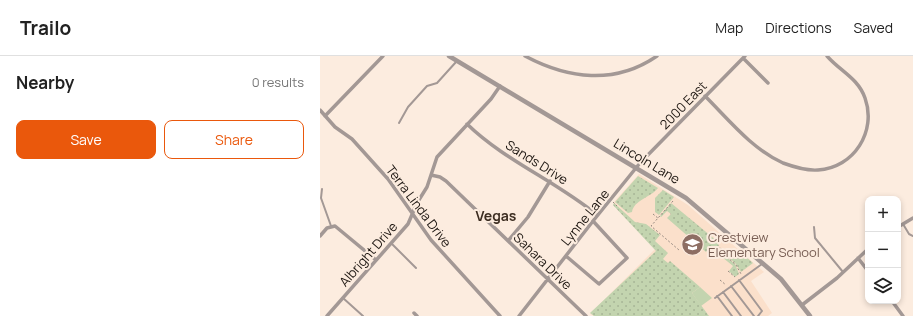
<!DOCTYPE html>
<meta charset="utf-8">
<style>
:root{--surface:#fff;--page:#f6f6f6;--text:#222;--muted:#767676;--line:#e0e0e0;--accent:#ea580c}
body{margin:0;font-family:Manrope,sans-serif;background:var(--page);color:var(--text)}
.controls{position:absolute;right:12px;bottom:12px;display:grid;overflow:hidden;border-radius:8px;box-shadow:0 2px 6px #0003}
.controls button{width:36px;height:36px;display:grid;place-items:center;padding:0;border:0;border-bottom:1px solid var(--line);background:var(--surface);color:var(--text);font:20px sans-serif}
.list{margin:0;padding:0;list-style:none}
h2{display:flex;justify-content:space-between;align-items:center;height:52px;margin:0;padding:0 16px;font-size:17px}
h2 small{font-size:13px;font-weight:400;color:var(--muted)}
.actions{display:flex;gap:8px;padding:12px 16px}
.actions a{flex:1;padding:9px 0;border:1px solid var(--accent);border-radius:8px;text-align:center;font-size:14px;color:var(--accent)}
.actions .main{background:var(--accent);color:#fff}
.icon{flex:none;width:22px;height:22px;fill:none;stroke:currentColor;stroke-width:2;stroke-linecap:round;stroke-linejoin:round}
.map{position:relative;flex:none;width:593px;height:260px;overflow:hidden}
header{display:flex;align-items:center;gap:24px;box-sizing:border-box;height:56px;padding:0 20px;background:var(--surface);border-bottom:1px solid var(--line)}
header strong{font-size:19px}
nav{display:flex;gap:22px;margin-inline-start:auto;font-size:14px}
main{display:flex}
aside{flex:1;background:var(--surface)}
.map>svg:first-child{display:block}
</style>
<header>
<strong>Trailo</strong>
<nav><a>Map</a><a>Directions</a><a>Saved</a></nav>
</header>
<main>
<aside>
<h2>Nearby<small>0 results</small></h2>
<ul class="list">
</ul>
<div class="actions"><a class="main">Save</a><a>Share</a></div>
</aside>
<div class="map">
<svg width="593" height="260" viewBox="0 0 593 260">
<defs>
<pattern id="grass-dots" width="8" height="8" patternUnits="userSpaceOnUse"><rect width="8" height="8" fill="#c3d4af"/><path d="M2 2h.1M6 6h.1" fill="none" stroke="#a7b596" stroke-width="1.8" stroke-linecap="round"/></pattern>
</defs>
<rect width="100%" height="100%" fill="#fcecdf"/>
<path fill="#fbe0cb" d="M 319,118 L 368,149 L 444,216 L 431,225 L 452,257 L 448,260 L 274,260 L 270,258 L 335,193 L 293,147 Z"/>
<path fill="url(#grass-dots)" d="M 318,120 L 338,132 C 330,142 314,144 312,156 L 308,157 L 295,146 Z
M 343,134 L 354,141 L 339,159 L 335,156 L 335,142 Z
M 294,147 L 315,166 L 326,168 L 340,179 L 335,185 L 348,197 L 343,203 L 348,207 L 350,205 L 380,231 L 372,237 L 389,260 L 274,260 L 270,257 L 336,195 L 293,149 Z
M 351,147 L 397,185 L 399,190 L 392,193 L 390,191 L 386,196 L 347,162 L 351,158 L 347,155 L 341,161 L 340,160 Z
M 399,195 L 415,208 L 419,218 L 415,221 L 409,215 L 413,210 L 397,197 Z
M 404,195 L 417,201 L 423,198 L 433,207 L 421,216 L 415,207 L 402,196 Z"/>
<path fill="#c3d4af" d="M 380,231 L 392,242 L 381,250 L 372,237 Z"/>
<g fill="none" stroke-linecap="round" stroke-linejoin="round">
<path stroke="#968a81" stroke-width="1" stroke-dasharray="2 2" stroke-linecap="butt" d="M 353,145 L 331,170 L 359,194
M 293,146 L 297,150
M 333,158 L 339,163
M 398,193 L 416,209 L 421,218
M 396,196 L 399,191 L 408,198 L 410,195
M 408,215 L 415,221
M 400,224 L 406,229"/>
<path stroke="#a39895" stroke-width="2" d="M 79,67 L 88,51 L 107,30 L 117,27 L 136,6
M 2,133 L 1,142 L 11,170
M 583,168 L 589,178 L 593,180
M 494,171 L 495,182 L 523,216
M 72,188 L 96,212
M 419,224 L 442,255 L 438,260
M 411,230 L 434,260
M 403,236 L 421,260
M 397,240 L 412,260
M 23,242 L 43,260
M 395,242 L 442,208"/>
<path stroke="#a39895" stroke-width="3.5" d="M 205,0 C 248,23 295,29 337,0
M 423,2 L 448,27
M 385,40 C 409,64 432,93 463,107 C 474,111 486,115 498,114 C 534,112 557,75 545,42 C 538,22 520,15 507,0
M 0,54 L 15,71 L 32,83 L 68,123 L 111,184 L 180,260
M 5,60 L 63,0
M 147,68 C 185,105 236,125 277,159
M 111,119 L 120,121 L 126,125 L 266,260
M 578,171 L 593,162
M 0,180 L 7,172 L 15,170 L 56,204
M 188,185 L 208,161 L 230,125
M 246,200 L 279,228 L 307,202 L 273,165
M 538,202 L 548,215
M 572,245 L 583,260
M 482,249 L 517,222 L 548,193
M 94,257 L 97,260
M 7,260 L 88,168 L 97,147 L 107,131 L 117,101 L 171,43 L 180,30
M 199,260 L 273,165 L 320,107 L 425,0"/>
<path stroke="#a39895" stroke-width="4.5" d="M 129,0 L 366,142 L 461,223 L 490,260"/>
</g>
<defs>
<symbol id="school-disc" viewBox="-11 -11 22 22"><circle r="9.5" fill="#8d6e63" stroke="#fcecdf"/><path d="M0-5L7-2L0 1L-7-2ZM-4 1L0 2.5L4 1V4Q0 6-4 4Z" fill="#fff"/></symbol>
</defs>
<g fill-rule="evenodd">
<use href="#school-disc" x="360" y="176" width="25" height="25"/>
</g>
<g text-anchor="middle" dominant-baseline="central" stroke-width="4" stroke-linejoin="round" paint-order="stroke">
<g font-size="13" fill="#1d1611" stroke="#fcecdf">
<text transform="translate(363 49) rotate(-46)">2000 East</text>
<text transform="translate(327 105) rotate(31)">Lincoln Lane</text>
<text transform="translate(217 106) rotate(32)">Sands Drive</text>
<text transform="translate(99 150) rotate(53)">Terra Linda Drive</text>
<text transform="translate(265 161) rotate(-51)">Lynne Lane</text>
<text transform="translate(48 198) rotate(-49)">Albright Drive</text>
<text transform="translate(223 205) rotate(44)">Sahara Drive</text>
</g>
<g font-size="13" fill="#785e54" stroke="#fcecdf" text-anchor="start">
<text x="388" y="181">Crestview<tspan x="388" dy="15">Elementary School</tspan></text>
</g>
<g font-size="14" font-weight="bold" fill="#3c2d21" stroke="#fcecdf">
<text x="176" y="159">Vegas</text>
</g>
</g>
</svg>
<div class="controls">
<button>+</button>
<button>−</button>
<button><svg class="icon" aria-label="layers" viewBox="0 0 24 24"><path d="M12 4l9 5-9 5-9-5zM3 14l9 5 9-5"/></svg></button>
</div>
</div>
</main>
